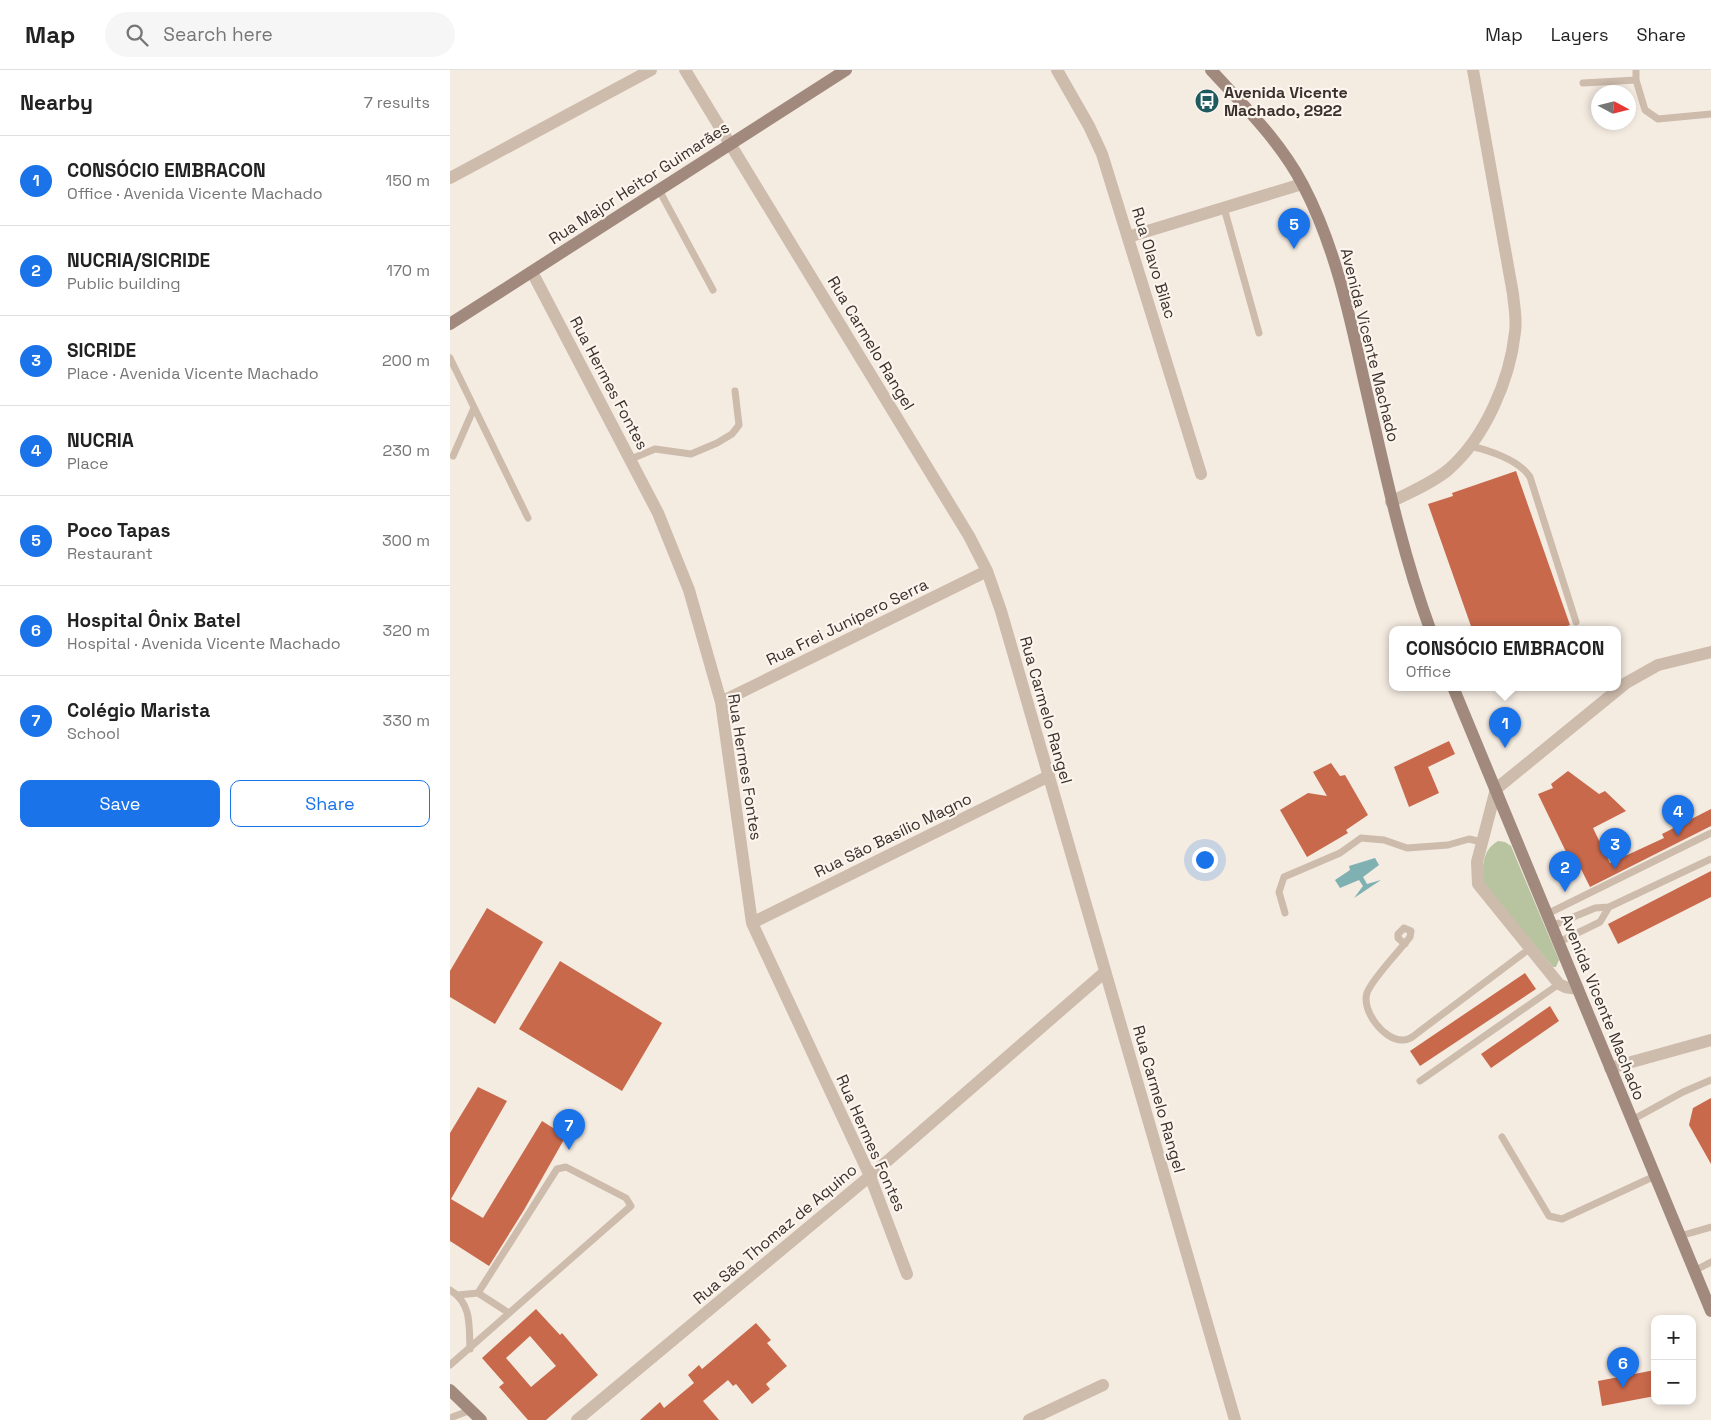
<!DOCTYPE html>
<meta charset="utf-8">
<style>
:root{--surface:#fff;--page:#f6f6f6;--text:#222;--muted:#767676;--line:#e0e0e0;--accent:#1a73e8}
body{margin:0;font-family:"Space Grotesk",sans-serif;background:var(--page);color:var(--text)}
.controls{position:absolute;right:15px;bottom:15px;display:grid;overflow:hidden;border-radius:10px;box-shadow:0 2px 8px #0003}
.controls button{width:45px;height:45px;display:grid;place-items:center;padding:0;border:0;border-bottom:1px solid var(--line);background:var(--surface);color:var(--text);font:25px sans-serif}
.compass{position:absolute;left:1141px;top:15px;width:45px;height:45px;border-radius:50%;background:var(--surface);box-shadow:0 2px 8px #0003;rotate:97deg}
.you{position:absolute;left:754px;top:789px;width:18px;height:18px;margin:-12px;border:4px solid #fff;border-radius:50%;background:#1a73e8;box-shadow:0 0 0 8px #1a73e833}
.badge{display:grid;place-items:center;width:32px;height:32px;border-radius:50%;background:var(--accent);color:#fff;font-size:16px;font-weight:700}
.pin{position:absolute;translate:-50% -41px;filter:drop-shadow(0 1px 2px #0008)}
.pin::after{content:'';position:absolute;top:26px;width:18px;height:15px;background:inherit;clip-path:polygon(0 0,100% 0,50% 100%)}
.popup{position:absolute;left:939px;top:556px;width:232px;height:65px;box-sizing:border-box;display:grid;place-content:center;border-radius:10px;background:var(--surface);filter:drop-shadow(0 1px 4px #0005);font-size:16px;white-space:nowrap;color:var(--muted)}
.popup b{font-size:19px;color:var(--text)}
.popup::after{content:'';position:absolute;left:50%;top:100%;margin-left:-10px;border:10px solid transparent;border-top-color:var(--surface)}
.list{margin:0;padding:0;list-style:none}
h2{display:flex;justify-content:space-between;align-items:center;height:65px;margin:0;padding:0 20px;font-size:21px}
h2 small{font-size:16px;font-weight:400;color:var(--muted)}
.list li{display:grid;grid-template-columns:32px 1fr auto;gap:15px;align-items:center;box-sizing:border-box;height:90px;padding:0 20px;border-top:1px solid var(--line)}
.list b{display:block;font-size:19px;white-space:nowrap}
.list p{margin:0;font-size:16px;white-space:nowrap;color:var(--muted)}
.list em{font-size:16px;font-style:normal;color:var(--muted)}
.actions{display:flex;gap:10px;padding:15px 20px}
.actions a{flex:1;padding:11px 0;border:1px solid var(--accent);border-radius:10px;text-align:center;font-size:18px;color:var(--accent)}
.actions .main{background:var(--accent);color:#fff}
.icon{flex:none;width:28px;height:28px;fill:none;stroke:currentColor;stroke-width:2;stroke-linecap:round;stroke-linejoin:round}
.map{position:relative;flex:none;width:1261px;height:1350px;overflow:hidden}
header{display:flex;align-items:center;gap:30px;box-sizing:border-box;height:70px;padding:0 25px;background:var(--surface);border-bottom:1px solid var(--line)}
header strong{font-size:24px}
nav{display:flex;gap:28px;margin-inline-start:auto;font-size:18px}
.search{width:350px;height:45px;background:var(--page);display:flex;align-items:center;gap:12px;box-sizing:border-box;padding:0 18px;border-radius:28px;color:var(--muted);font-size:19px}
main{display:flex}
aside{flex:1;background:var(--surface)}
.map>svg:first-child{display:block}
</style>
<header>
<strong>Map</strong>
<div class="search"><svg class="icon" aria-label="search" viewBox="0 0 24 24"><circle cx="10" cy="10" r="6"/><path d="M15 15l6 6"/></svg>Search here</div>
<nav><a>Map</a><a>Layers</a><a>Share</a></nav>
</header>
<main>
<aside>
<h2>Nearby<small>7 results</small></h2>
<ul class="list">
<li><span class="badge">1</span><div><b>CONSÓCIO EMBRACON</b><p>Office · Avenida Vicente Machado</p></div><em>150 m</em></li>
<li><span class="badge">2</span><div><b>NUCRIA/SICRIDE</b><p>Public building</p></div><em>170 m</em></li>
<li><span class="badge">3</span><div><b>SICRIDE</b><p>Place · Avenida Vicente Machado</p></div><em>200 m</em></li>
<li><span class="badge">4</span><div><b>NUCRIA</b><p>Place</p></div><em>230 m</em></li>
<li><span class="badge">5</span><div><b>Poco Tapas</b><p>Restaurant</p></div><em>300 m</em></li>
<li><span class="badge">6</span><div><b>Hospital Ônix Batel</b><p>Hospital · Avenida Vicente Machado</p></div><em>320 m</em></li>
<li><span class="badge">7</span><div><b>Colégio Marista</b><p>School</p></div><em>330 m</em></li>
</ul>
<div class="actions"><a class="main">Save</a><a>Share</a></div>
</aside>
<div class="map">
<svg width="1261" height="1350" viewBox="0 0 1261 1350">
<rect width="100%" height="100%" fill="#f4ebe1"/>
<path fill="#b8c4a0" d="M 1048,771 L 1055,772 L 1061,776 L 1109,890 L 1106,897 L 1103,897 L 1033,814 C 1032,797 1032,780 1048,771 Z"/>
<path fill="#7fb0b2" d="M 925,788 L 929,795 L 913,807 L 917,814 L 931,810 L 904,828 L 913,816 L 909,810 L 890,818 L 885,810 L 900,800 L 899,796 Z"/>
<path fill="#c8694b" fill-rule="evenodd" d="M 1066,401 L 1120,555 L 1108,559 L 1022,559 L 978,434 L 1003,426 L 1002,423 Z
M 999,671 L 1005,684 L 978,697 L 989,723 L 959,737 L 944,697 Z
M 881,693 L 890,706 L 895,705 L 918,745 L 896,760 L 898,763 L 857,787 L 830,740 L 858,723 L 877,726 L 863,702 Z
M 1118,701 L 1149,724 L 1155,721 L 1176,741 L 1143,758 L 1160,793 L 1214,768 L 1212,764 L 1261,739 L 1261,756 L 1140,817 L 1131,799 L 1129,800 L 1122,786 L 1119,788 L 1088,724 L 1103,718 L 1101,714 Z
M 1261,801 L 1261,827 L 1168,874 L 1158,854 Z
M 37,838 L 93,872 L 45,954 L 0,927 L 0,901 Z
M 110,891 L 212,953 L 172,1021 L 69,959 Z
M 1075,903 L 1086,919 L 970,996 L 960,981 Z
M 1100,936 L 1109,951 L 1041,998 L 1031,984 Z
M 28,1017 L 57,1031 L 1,1129 L 33,1148 L 92,1051 L 116,1066 L 74,1140 L 39,1196 L 0,1171 L 0,1063 Z
M 1261,1028 L 1261,1094 L 1239,1055 L 1243,1038 Z
M 86,1239 L 110,1265 L 112,1263 L 148,1305 L 96,1350 L 78,1350 L 49,1317 L 54,1313 L 32,1288 ZM 80,1266 L 106,1296 L 81,1317 L 56,1288 Z
M 306,1253 L 321,1270 L 317,1273 L 337,1296 L 316,1314 L 320,1319 L 302,1334 L 286,1314 L 283,1316 L 278,1310 L 253,1331 L 269,1350 L 190,1350 L 210,1332 L 214,1338 L 244,1313 L 238,1305 L 249,1295 L 252,1299 Z
M 1205,1300 L 1205,1326 L 1152,1336 L 1148,1311 Z"/>
<g fill="none" stroke-linecap="round" stroke-linejoin="round">
<path stroke="#cdbbac" stroke-width="7" d="M 1186,10 L 1195,40 L 1208,49 L 1261,44
M 1133,13 L 1186,10 L 1186,0
M 209,120 L 263,220
M 774,138 L 809,263
M 0,288 L 78,448
M 1019,376 C 1039,380 1069,390 1080,407 L 1126,552
M 3,386 L 24,338
M 181,389 L 205,379 L 241,384 L 267,373 L 282,364 L 289,355 L 285,321
M 835,843 L 829,822 L 834,807 L 890,783 L 911,768 L 934,770 L 957,778 L 998,775 L 1019,769 L 1032,772
M 1097,844 L 1261,763
M 1102,856 L 1145,838 L 1159,837 L 1261,789
M 1109,872 L 1150,852 L 1159,837
M 955,874 L 948,868 L 948,864 L 954,858 L 961,861 L 960,867 C 951,879 921,910 917,923 C 911,940 934,971 953,970 C 960,970 965,965 970,961 L 1079,879
M 970,1011 L 1109,914
M 1182,1050 L 1233,1022 L 1261,1010
M 1052,1067 L 1099,1146 L 1112,1149 L 1205,1106
M 1230,1166 L 1261,1157
M 1244,1201 L 1261,1192
M 0,1220 C 22,1233 19,1256 20,1279
M 8,1225 L 28,1223 L 59,1243
M 0,1295 L 181,1136 L 176,1128 L 116,1097 L 107,1099 L 28,1223
M 0,1348 L 21,1340"/>
<path stroke="#cdbbac" stroke-width="12" d="M 235,0 L 519,466 L 537,501 L 551,541 L 785,1350
M 607,0 L 639,56 L 652,84 L 751,404
M 0,108 L 201,0
M 678,167 L 852,114
M 82,202 L 208,443 L 239,520 L 271,632 L 302,853 L 420,1106 L 457,1204
M 941,432 C 960,422 981,414 998,400 C 1035,368 1060,310 1065,262 C 1067,249 1064,236 1063,224 L 1023,0
M 271,632 L 537,501
M 302,853 L 599,706
M 1128,919 L 1115,917 L 1109,914 L 1028,814 L 1027,792 L 1046,719 L 1176,613 L 1208,595 L 1261,582
M 1160,998 L 1261,970
M 127,1350 L 420,1106 L 655,902
M 579,1350 L 653,1315"/>
<path stroke="#a18a7d" stroke-width="12" d="M 761,0 C 794,36 830,71 853,115 C 884,174 899,242 913,306 C 933,392 950,477 980,559
M 0,254 L 396,0
M 1003,617 L 1261,1241
M 0,1320 L 31,1350"/>
</g>
<defs>
<symbol id="bus-disc" viewBox="-11 -11 22 22"><circle r="9.5" fill="#1f5a5e" stroke="#fbf5ee"/><path d="M-5-6H5V4H4V6H2V4H-2V6H-4V4H-5ZM-3.5-4V0h7V-4ZM-3.5 1.2v1.5H-2V1.2ZM2 1.2v1.5H3.5V1.2Z" fill="#fff"/></symbol>
</defs>
<g fill-rule="evenodd">
<use href="#bus-disc" x="743" y="17" width="28" height="28"/>
</g>
<g text-anchor="middle" dominant-baseline="central" stroke-width="4.5" stroke-linejoin="round" paint-order="stroke">
<g font-size="16" font-weight="bold" fill="#3b302b" stroke="#fbf5ee" text-anchor="start">
<text x="774" y="22">Avenida Vicente<tspan x="774" dy="18">Machado, 2922</tspan></text>
</g>
<g font-size="16" fill="#3b302b" stroke="#fbf5ee">
<text transform="translate(189 113) rotate(-33)">Rua Major Heitor Guimarães</text>
<text transform="translate(704 193) rotate(73)">Rua Olavo Bilac</text>
<text transform="translate(421 273) rotate(59)">Rua Carmelo Rangel</text>
<text transform="translate(920 275) rotate(76)">Avenida Vicente Machado</text>
<text transform="translate(159 313) rotate(62)">Rua Hermes Fontes</text>
<text transform="translate(397 552) rotate(-26)">Rua Frei Junípero Serra</text>
<text transform="translate(596 640) rotate(74)">Rua Carmelo Rangel</text>
<text transform="translate(295 697) rotate(81)">Rua Hermes Fontes</text>
<text transform="translate(443 765) rotate(-26)">Rua São Basílio Magno</text>
<text transform="translate(1153 937) rotate(68)">Avenida Vicente Machado</text>
<text transform="translate(709 1029) rotate(74)">Rua Carmelo Rangel</text>
<text transform="translate(421 1073) rotate(66)">Rua Hermes Fontes</text>
<text transform="translate(325 1164) rotate(-40)">Rua São Thomaz de Aquino</text>
</g>
</g>
</svg>
<div class="controls">
<button>+</button>
<button>−</button>
</div>
<svg class="compass" viewBox="-18 -18 36 36"><path d="M0-13l5 13h-10z" fill="#e53935"/><path d="M0 13l5-13h-10z" fill="#767676"/></svg>
<div class="you"></div>
<div class="pin badge" style="left:1055px;top:678px">1</div>
<div class="popup"><b>CONSÓCIO EMBRACON</b>Office</div>
<div class="pin badge" style="left:1115px;top:822px">2</div>
<div class="pin badge" style="left:1165px;top:799px">3</div>
<div class="pin badge" style="left:1228px;top:766px">4</div>
<div class="pin badge" style="left:844px;top:179px">5</div>
<div class="pin badge" style="left:1173px;top:1318px">6</div>
<div class="pin badge" style="left:119px;top:1080px">7</div>
</div>
</main>
